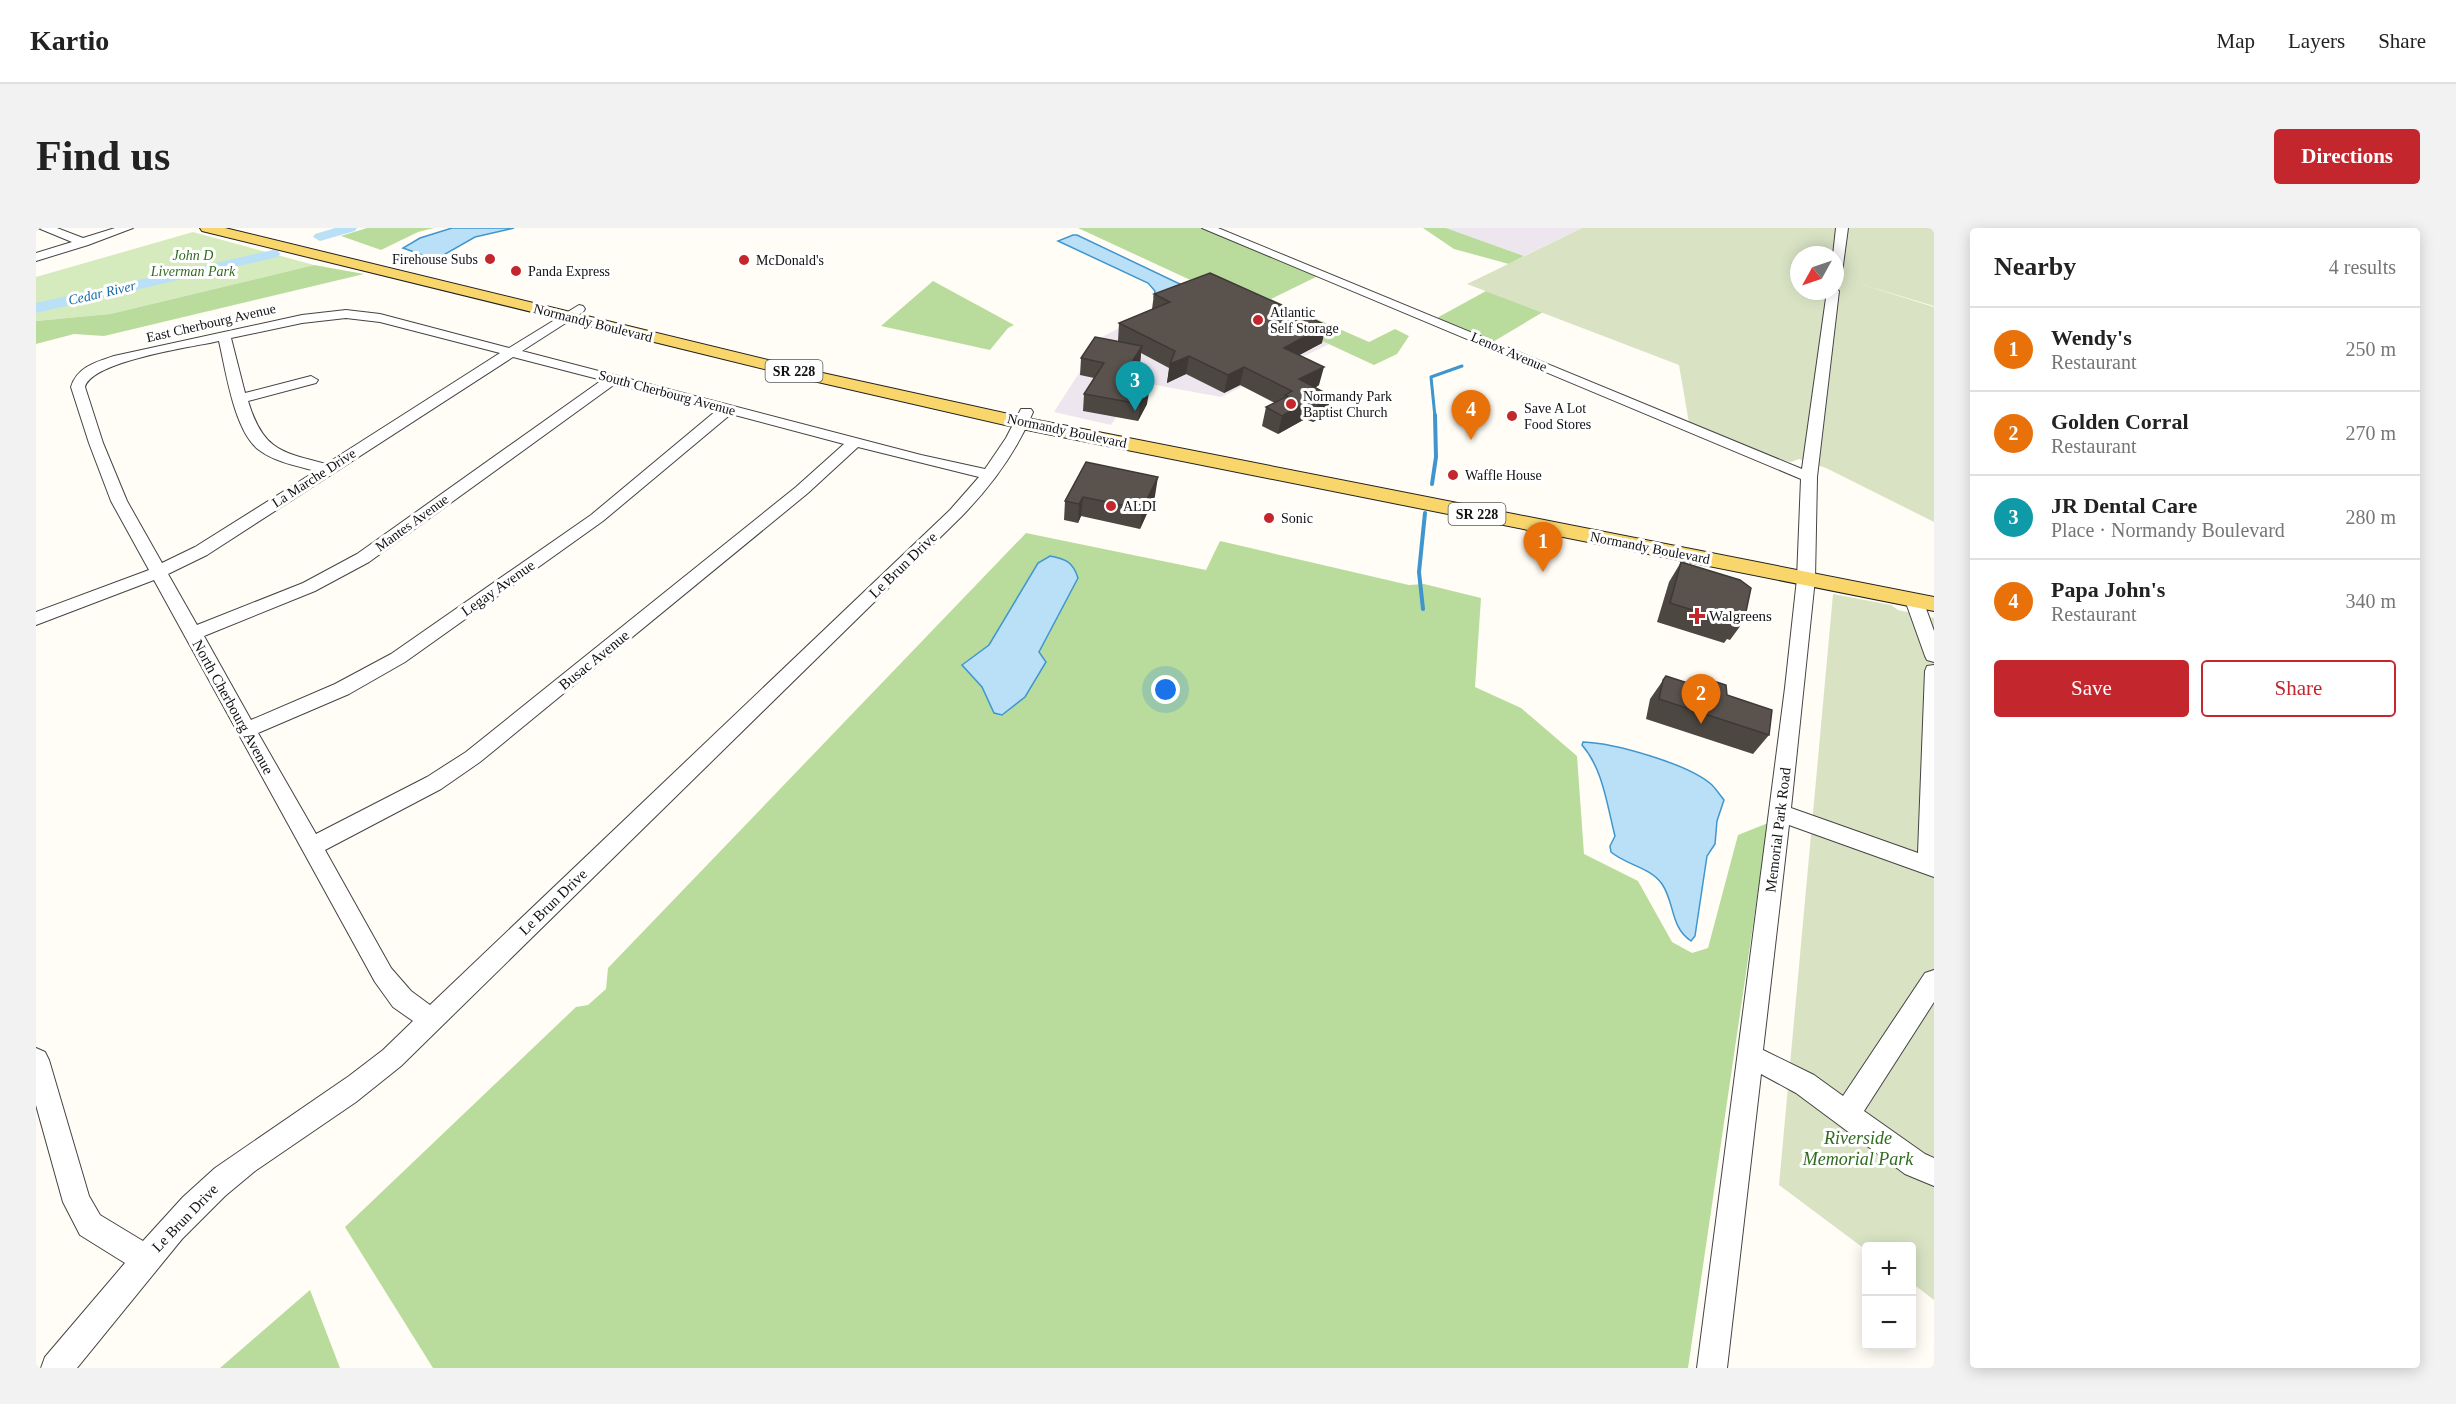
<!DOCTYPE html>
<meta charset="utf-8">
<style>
:root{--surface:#fff;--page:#f2f2f2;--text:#222;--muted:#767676;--line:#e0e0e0;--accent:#c4262e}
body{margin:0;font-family:Georgia,serif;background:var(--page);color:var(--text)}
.controls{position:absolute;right:18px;bottom:18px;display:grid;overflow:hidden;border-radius:6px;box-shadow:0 3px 15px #0003}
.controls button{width:54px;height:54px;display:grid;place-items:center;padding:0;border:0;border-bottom:2px solid var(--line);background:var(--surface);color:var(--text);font:30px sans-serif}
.compass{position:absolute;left:1754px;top:18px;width:54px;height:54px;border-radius:50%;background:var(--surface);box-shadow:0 3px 15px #0003;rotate:230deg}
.you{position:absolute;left:1130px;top:462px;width:21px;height:21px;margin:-15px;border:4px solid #fff;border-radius:50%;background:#1a73e8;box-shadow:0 0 0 9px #1a73e833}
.badge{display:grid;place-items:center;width:39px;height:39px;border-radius:50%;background:var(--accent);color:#fff;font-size:20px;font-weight:700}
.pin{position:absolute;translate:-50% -50px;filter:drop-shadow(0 2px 3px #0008)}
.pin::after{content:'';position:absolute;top:32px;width:21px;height:18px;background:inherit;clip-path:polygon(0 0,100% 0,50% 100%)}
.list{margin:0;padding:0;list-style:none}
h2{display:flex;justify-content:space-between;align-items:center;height:78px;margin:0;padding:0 24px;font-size:26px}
h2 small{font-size:20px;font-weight:400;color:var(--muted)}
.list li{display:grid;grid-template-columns:39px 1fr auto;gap:18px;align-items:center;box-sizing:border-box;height:84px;padding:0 24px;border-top:2px solid var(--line)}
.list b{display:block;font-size:22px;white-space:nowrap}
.list p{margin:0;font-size:20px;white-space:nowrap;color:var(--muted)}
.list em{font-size:20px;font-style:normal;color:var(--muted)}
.actions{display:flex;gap:12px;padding:18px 24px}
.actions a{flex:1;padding:14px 0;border:2px solid var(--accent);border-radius:6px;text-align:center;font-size:21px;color:var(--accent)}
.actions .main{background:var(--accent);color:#fff}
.map{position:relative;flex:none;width:1898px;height:1140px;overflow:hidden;border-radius:6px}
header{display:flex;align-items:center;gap:36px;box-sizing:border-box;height:84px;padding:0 30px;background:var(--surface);border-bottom:2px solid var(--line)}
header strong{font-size:28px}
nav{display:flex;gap:33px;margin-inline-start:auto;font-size:21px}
.intro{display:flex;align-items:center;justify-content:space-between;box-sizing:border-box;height:144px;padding:0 36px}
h1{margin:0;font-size:42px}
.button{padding:15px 27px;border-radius:6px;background:var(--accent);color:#fff;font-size:21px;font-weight:700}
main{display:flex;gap:36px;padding:0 36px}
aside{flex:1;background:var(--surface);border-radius:6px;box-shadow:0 3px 15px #0003}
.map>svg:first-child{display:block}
</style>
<header>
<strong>Kartio</strong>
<nav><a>Map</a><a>Layers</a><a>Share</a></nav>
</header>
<div class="intro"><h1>Find us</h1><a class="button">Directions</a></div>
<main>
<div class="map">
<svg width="1898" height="1140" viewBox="0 0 1898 1140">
<rect width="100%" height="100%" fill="#fffdf5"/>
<path fill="#eee6ef" d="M 1410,0 L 1546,0 L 1488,28 Z
M 1170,59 L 1293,116 L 1185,169 L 1103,154 L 1075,197 L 1018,184 L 1066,109 L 1115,83 Z"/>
<path fill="#d5ebbd" d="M 157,4 L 278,37 L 74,86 L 0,93 L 0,49 Z"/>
<path fill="#b9dc9c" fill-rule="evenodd" d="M 331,0 L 398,0 L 382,4 L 345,22 L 305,8 Z
M 1042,0 L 1167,0 L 1282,48 L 1235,71 L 1333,114 L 1359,101 L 1373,108 L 1361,126 L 1338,137 Z
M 1387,0 L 1410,0 L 1488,28 L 1473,36 L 1418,21 Z
M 278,37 L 328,46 L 68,108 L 38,106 L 0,116 L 0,93 L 74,86 Z
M 897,53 L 978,97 L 972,100 L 954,122 L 845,98 Z
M 1450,63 L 1507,84 L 1455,115 L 1399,91 Z
M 990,305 L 1170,342 L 1184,313 L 1373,357 L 1388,356 L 1445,370 L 1439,459 L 1485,480 L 1541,528 L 1548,626 L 1602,653 L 1636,714 L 1656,725 L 1672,720 L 1702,607 L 1732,595 L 1652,1140 L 397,1140 L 309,999 L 540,779 L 552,777 L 570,761 L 572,740 ZM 1002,335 L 1042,350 L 1003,424 L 1010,434 L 989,469 L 967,487 L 958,485 L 946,459 L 927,436 L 953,417 Z
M 274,1062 L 304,1140 L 184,1140 Z"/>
<path fill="#d9e3c4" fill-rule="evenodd" d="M 1546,0 L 1898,0 L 1898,78 L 1821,55 L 1898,79 L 1898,294 L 1790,240 L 1763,231 L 1755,234 L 1738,230 L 1653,195 L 1643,137 L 1431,56 ZM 1763,27 L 1799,27 L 1799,63 L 1763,63 Z
M 1797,366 L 1855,377 L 1862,382 L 1898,390 L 1898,1072 L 1876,1055 L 1876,1018 L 1830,1018 L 1830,1022 L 1743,957 Z"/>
<path fill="#b9e0f7" stroke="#3f96cf" stroke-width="1.5" d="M 416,0 L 478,0 L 439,9 L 404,29 L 392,29 L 367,20 L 384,10 Z
M 1037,7 L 1041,7 L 1146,57 L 1118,69 L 1119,63 L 1112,55 L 1022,13 Z
M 1014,328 C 1030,331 1037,334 1042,350 L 1003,424 L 1010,434 L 989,469 L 966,487 L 958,485 L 946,459 L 926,437 L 953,417 L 1002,335 Z
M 1547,514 C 1578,515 1653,536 1676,557 C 1680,561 1684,567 1688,572 L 1681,593 L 1679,616 L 1671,628 L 1659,708 L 1655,713 C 1634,699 1639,675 1626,656 C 1614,639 1590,637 1575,624 L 1574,618 L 1579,608 C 1571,577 1567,541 1546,517 Z"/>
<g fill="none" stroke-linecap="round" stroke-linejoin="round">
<path stroke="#3f96cf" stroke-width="3" d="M 1399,189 L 1395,149 L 1426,138"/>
<path stroke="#3f96cf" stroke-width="4" d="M 1396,256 L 1400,229 L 1399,187
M 1387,381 L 1383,344 L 1389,285"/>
<path fill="#b9e0f7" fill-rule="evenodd" d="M 299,0 L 321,0 L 319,3 L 284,13 L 277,9 L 279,6 Z
M 237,22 L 242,23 L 244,26 L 242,29 L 0,85 L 0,75 Z"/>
<defs>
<path id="minor" d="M 2,0 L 21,0 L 47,10 L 79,0 L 97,0 L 52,17 L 0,33 L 0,25 L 36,14 Z
M 1166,0 L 1182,0 L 1766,241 L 1791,63 L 1799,63 L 1799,60 L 1803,63 L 1781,249 L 1779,351 L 1755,580 L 1882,625 L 1889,443 L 1891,438 L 1898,437 L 1898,649 L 1753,597 L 1727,822 L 1778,847 L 1807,868 L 1889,745 L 1898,742 L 1898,774 L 1828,883 L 1889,926 L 1898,930 L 1898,958 L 1869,946 L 1760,865 L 1725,846 L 1691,1140 L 1661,1140 L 1749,460 L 1761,351 L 1765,251 Z
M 1800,0 L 1812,0 L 1805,52 L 1799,56 L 1799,27 L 1797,27 Z
M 543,77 L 547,78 L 549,81 L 547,84 L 486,123 L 885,227 L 949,241 L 970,210 L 985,181 L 995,181 L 997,184 C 981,223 955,258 926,288 L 365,838 L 320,874 L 219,943 L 189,968 L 146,1011 L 41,1140 L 5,1140 L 9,1129 L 89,1035 L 44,1007 L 27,974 L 0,877 L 0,820 L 9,824 L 13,832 L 53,968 L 64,987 L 107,1013 L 147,969 L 179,940 L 313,848 L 347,822 L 377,793 L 357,779 L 339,754 L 118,352 L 0,397 L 0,384 L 113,342 L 75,273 L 53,215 L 35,159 C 41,139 60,134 78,128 L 266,87 L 310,82 L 344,86 L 473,120 ZM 310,90 L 344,94 L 464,125 L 290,236 C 244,224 227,222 212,173 L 280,155 L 282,152 L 275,148 L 209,165 L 195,110 L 266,95 ZM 183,113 C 190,143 198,203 223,222 C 239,234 261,238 280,243 L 159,319 L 126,335 L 91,273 L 67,215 L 49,159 C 56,133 156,119 183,113 ZM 477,129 L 566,152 L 321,326 L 267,355 L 161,397 L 132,346 L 171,327 ZM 579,156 L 681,182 L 555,287 L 355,426 L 299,456 L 215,492 L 168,408 L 279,363 L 333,334 ZM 695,186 L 808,216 L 760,259 L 430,524 L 391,549 L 280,606 L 222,505 L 313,466 L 369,434 L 567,293 ZM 822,219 L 943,249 L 914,282 L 394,777 L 375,763 L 355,740 L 289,622 L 405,561 L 444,534 L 772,265 Z
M 1878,366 L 1884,368 L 1887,372 L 1898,403 L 1898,434 L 1891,432 L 1889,428 L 1869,372 L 1872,368 Z"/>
<path id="major" d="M 164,0 L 189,0 L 773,142 L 986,189 L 1898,369 L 1898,383 L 986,201 L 773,152 L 166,3 Z"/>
</defs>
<use href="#minor" stroke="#444" stroke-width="2"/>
<use href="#major" stroke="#222" stroke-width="2"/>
<use href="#minor" fill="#fff" fill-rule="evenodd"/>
<use href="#major" fill="#f9d66b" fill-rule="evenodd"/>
</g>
<path fill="#4d4742" d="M 1118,66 L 1286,115 L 1263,127 L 1283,157 L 1279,160 L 1295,168 L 1290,186 L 1277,194 L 1269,191 L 1242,206 L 1226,198 L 1230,179 L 1239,175 L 1204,157 L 1188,165 L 1150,146 L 1131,155 L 1133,140 L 1105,125 L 1104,135 L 1092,155 L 1111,176 L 1102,193 L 1047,183 L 1048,166 L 1058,150 L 1044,147 L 1045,130 L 1084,114 L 1082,113 L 1083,95 L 1116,81 Z
M 1050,234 L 1119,268 L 1104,301 L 1045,288 L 1042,295 L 1028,292 L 1029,273 Z
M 1645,334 L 1708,393 L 1694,412 L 1691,411 L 1688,415 L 1621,394 L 1633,354 Z
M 1630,448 L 1662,458 L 1665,455 L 1667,456 L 1671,451 L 1691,467 L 1733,507 L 1717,526 L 1610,491 L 1614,471 Z"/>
<path fill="#3f3936" d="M 1290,97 L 1286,115 L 1243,138 L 1248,120 Z
M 1106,118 L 1104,135 L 1083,170 L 1084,153 Z
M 1153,128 L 1150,146 L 1131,155 L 1134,136 Z
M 1208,139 L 1204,157 L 1188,165 L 1192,147 Z
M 1288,139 L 1283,157 L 1259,170 L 1263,151 Z
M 1114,159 L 1111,176 L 1102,193 L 1104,176 Z
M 1295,168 L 1290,186 L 1277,194 L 1282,176 Z
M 1274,172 L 1269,191 L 1242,206 L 1246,188 Z
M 1122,249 L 1119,268 L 1104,301 L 1106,281 Z
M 1047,269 L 1045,288 L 1042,295 L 1043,276 Z"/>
<path fill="#5a524d" stroke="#3f3936" stroke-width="1.5" d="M 1174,45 L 1290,97 L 1248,120 L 1288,139 L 1263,151 L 1295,168 L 1282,176 L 1274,172 L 1246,188 L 1230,179 L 1252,168 L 1249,167 L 1256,163 L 1208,139 L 1192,147 L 1153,128 L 1134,136 L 1139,123 L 1083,95 L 1134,74 L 1118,66 Z
M 1059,109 L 1106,118 L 1084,153 L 1114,159 L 1104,176 L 1048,166 L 1068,135 L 1045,130 Z
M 1050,234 L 1122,249 L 1106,281 L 1047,269 L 1043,276 L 1029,273 Z
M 1645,334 L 1704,352 L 1715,360 L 1708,393 L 1702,391 L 1702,396 L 1634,375 Z
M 1630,448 L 1664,459 L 1665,455 L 1670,457 L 1671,451 L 1690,457 L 1691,467 L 1736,482 L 1733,507 L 1623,471 L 1627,452 Z"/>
<g fill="#c4262e" stroke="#fff" stroke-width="2">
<circle cx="454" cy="31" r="6"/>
<circle cx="708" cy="32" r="6"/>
<circle cx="480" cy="43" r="6"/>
<circle cx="1222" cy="92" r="6"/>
<circle cx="1255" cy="176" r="6"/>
<circle cx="1476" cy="188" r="6"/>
<circle cx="1417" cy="247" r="6"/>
<circle cx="1075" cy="278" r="6"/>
<circle cx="1233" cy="290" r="6"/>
<path d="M1658 379h6v6h6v6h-6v6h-6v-6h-6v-6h6z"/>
</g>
<g text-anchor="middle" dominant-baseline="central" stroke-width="6" stroke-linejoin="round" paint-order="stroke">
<g font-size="14" font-style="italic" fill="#2f6b1f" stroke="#fff">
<text x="157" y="27">John D<tspan x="157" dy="16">Liverman Park</tspan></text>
</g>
<g font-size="14" fill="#111" stroke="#fff" text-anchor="start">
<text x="442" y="31" text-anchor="end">Firehouse Subs</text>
<text x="720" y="32">McDonald's</text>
<text x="492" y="43">Panda Express</text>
<text x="1234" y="84">Atlantic<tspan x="1234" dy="16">Self Storage</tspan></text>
<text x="1267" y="168">Normandy Park<tspan x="1267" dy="16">Baptist Church</tspan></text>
<text x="1488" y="180">Save A Lot<tspan x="1488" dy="16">Food Stores</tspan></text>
<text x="1429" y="247">Waffle House</text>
<text x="1087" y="278">ALDI</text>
<text x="1245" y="290">Sonic</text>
</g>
<g font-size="14" font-style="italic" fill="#1768a6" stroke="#fff">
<text transform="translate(66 65) rotate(-13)">Cedar River</text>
</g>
<g font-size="14" fill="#111" stroke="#fff">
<text transform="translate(175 95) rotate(-13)">East Cherbourg Avenue</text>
<text transform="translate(557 95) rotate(14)">Normandy Boulevard</text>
<text transform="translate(1473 124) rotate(23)">Lenox Avenue</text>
<text transform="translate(631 165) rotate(15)">South Cherbourg Avenue</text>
<text transform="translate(1031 203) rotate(12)">Normandy Boulevard</text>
<text transform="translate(278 250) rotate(-33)">La Marche Drive</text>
<text transform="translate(376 295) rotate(-36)">Mantes Avenue</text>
<text transform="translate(1614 320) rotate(11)">Normandy Boulevard</text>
</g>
<g fill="#fff" stroke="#585858" stroke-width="1.5">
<rect x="729.5" y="132" width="57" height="22" rx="4.5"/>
<rect x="1412.5" y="275" width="57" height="22" rx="4.5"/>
</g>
<g font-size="14" font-weight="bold" fill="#111">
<text x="758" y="143">SR 228</text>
<text x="1441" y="286">SR 228</text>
</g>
<g font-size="15" fill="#111" stroke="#fff">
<text transform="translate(867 337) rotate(-44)">Le Brun Drive</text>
<text transform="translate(462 360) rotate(-35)">Legay Avenue</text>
<text transform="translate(558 432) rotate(-39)">Busac Avenue</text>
<text transform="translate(197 479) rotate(61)">North Cherbourg Avenue</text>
<text transform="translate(1742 602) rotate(-83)">Memorial Park Road</text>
<text transform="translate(517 674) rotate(-44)">Le Brun Drive</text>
<text transform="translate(149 990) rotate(-46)">Le Brun Drive</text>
</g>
<g font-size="15" fill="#111" stroke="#fff" text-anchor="start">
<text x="1673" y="388">Walgreens</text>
</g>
<g font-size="18" font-style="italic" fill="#2f6b1f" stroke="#fff">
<text x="1822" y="910">Riverside<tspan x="1822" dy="21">Memorial Park</tspan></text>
</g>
</g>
</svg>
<div class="controls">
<button>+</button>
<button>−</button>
</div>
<svg class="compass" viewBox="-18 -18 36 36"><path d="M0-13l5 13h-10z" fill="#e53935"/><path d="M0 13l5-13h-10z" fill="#767676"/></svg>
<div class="you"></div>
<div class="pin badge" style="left:1507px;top:344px;background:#e8710a">1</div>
<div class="pin badge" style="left:1665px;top:496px;background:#e8710a">2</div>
<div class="pin badge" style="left:1099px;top:183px;background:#0f9aa8">3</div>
<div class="pin badge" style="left:1435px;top:212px;background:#e8710a">4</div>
</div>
<aside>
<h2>Nearby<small>4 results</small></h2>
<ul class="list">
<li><span class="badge" style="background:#e8710a">1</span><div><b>Wendy's</b><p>Restaurant</p></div><em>250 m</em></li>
<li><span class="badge" style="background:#e8710a">2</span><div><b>Golden Corral</b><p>Restaurant</p></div><em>270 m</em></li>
<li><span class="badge" style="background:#0f9aa8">3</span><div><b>JR Dental Care</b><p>Place · Normandy Boulevard</p></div><em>280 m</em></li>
<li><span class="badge" style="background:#e8710a">4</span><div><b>Papa John's</b><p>Restaurant</p></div><em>340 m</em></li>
</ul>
<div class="actions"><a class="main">Save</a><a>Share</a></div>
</aside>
</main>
